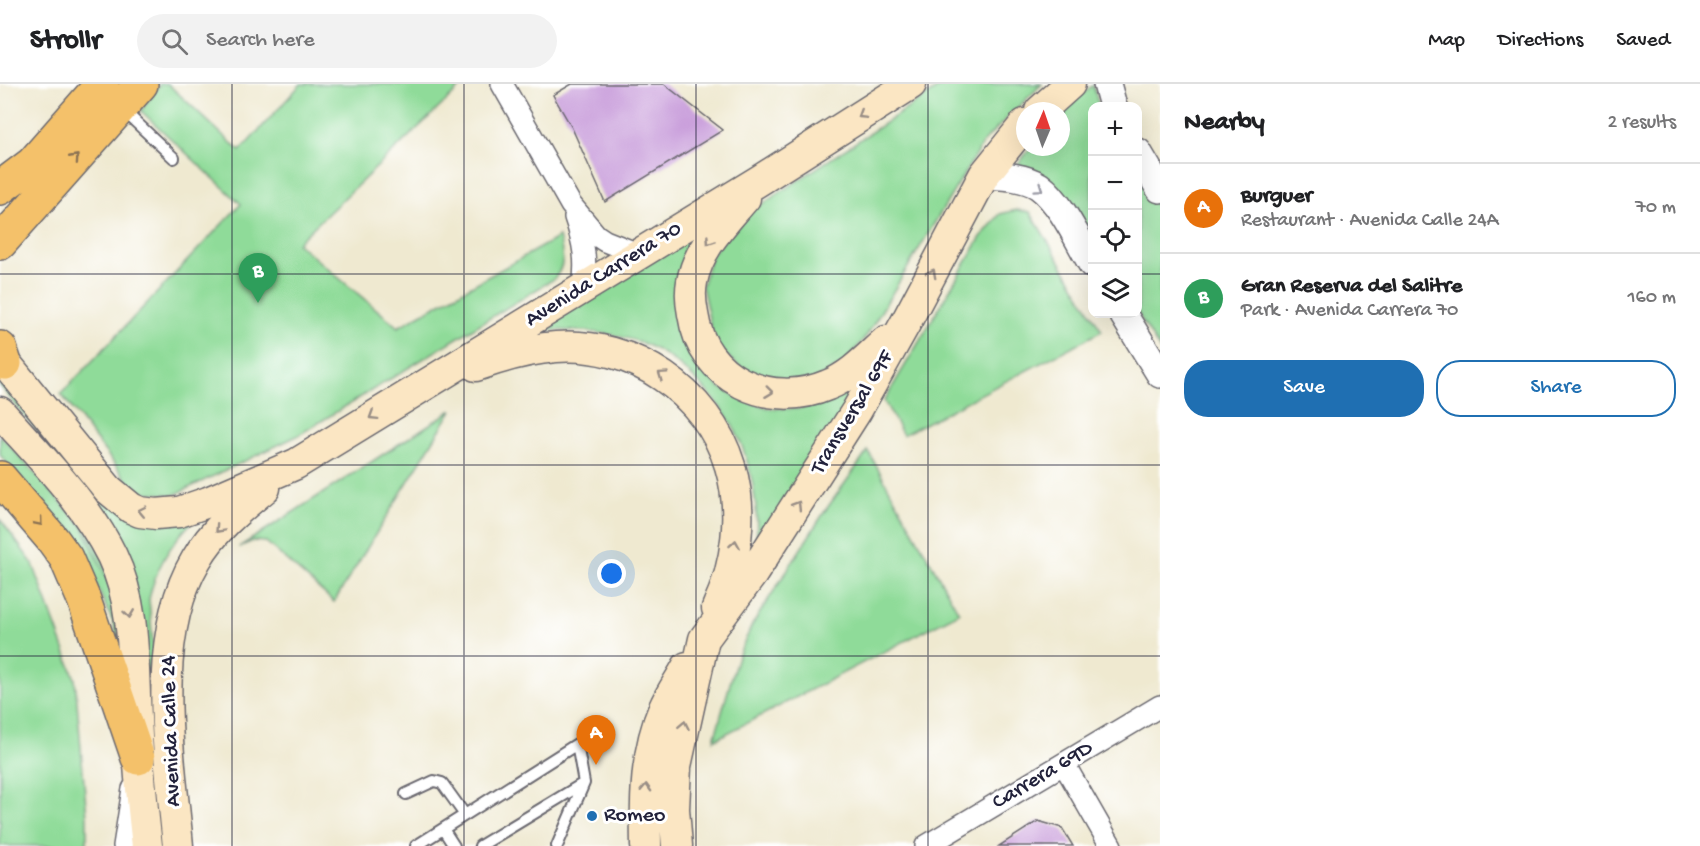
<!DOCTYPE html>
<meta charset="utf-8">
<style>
:root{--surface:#fff;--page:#f2f2f2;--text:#202124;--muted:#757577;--line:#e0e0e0;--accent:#1f6fb2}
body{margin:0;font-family:"Gochi Hand",sans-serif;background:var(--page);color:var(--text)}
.controls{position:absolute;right:18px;top:18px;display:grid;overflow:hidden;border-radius:12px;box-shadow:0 6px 24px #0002}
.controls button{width:54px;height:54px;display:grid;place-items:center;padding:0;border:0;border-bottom:2px solid var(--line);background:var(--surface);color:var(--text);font:30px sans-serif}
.compass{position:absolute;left:1016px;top:18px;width:54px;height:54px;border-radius:50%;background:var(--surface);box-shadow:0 6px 24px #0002;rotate:2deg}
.you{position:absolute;left:612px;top:490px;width:21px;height:21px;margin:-15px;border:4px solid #fff;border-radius:50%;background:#1a73e8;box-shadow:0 0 0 9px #1a73e833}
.badge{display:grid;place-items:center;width:39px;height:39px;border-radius:50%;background:var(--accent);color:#fff;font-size:20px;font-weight:700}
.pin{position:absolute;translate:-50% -50px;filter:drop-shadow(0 2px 3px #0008)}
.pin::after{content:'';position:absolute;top:32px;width:21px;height:18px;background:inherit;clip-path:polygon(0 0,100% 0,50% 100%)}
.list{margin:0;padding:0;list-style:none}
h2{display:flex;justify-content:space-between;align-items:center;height:78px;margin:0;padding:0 24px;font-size:26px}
h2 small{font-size:20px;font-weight:400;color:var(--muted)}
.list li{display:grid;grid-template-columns:39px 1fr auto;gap:18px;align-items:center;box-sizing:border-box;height:90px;padding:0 24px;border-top:2px solid var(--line)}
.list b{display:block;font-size:22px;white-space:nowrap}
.list p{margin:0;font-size:20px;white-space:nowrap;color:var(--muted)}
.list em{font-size:20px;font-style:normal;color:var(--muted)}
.actions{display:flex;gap:12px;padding:18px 24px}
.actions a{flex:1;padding:14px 0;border:2px solid var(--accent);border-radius:24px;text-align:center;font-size:21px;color:var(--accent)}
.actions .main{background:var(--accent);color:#fff}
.icon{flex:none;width:33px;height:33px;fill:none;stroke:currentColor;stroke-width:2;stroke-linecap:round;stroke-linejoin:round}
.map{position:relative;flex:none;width:1160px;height:762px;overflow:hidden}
header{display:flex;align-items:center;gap:36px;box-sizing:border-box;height:84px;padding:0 30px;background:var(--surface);border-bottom:2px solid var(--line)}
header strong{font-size:28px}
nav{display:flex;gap:33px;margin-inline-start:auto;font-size:21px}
.search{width:420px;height:54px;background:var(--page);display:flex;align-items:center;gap:15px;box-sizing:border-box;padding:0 21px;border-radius:33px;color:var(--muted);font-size:22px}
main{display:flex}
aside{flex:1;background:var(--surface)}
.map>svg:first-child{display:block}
</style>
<header>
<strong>Strollr</strong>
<div class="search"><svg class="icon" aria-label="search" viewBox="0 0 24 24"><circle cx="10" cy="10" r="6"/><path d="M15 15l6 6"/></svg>Search here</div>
<nav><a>Map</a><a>Directions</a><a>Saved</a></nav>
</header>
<main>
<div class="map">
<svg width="1160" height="762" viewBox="0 0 1160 762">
<rect width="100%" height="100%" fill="#fff"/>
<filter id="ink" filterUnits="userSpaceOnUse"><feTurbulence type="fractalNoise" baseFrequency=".0167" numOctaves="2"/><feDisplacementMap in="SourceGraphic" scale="12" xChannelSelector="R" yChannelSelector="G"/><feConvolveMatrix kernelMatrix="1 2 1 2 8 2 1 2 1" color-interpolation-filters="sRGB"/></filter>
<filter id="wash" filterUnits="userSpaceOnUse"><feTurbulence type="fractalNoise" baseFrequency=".008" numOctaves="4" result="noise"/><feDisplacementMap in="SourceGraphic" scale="24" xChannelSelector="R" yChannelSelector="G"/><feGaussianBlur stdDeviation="1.35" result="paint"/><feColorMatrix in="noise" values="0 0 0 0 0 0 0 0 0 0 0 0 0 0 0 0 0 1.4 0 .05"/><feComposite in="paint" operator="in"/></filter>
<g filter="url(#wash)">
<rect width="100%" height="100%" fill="#efe9d0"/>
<path fill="#8fdb99" stroke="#587e6a" stroke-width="1.5" d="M 160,0 L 168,0 L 240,67 L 301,0 L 464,0 L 297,159 L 398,243 L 559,153 C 563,170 566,181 554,195 L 297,352 L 174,411 L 141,408 L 129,399 L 61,310 L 241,120 L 141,27 Z
M 944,0 L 1042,0 L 984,57 L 867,251 L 844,280 L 814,296 L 757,297 L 715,262 L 702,202 L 712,169 L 753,126 Z
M 1093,1 L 1099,22 L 1092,22 L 1092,161 L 1017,82 L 1031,63 L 1061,63 L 1061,28 Z
M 1138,91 L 1160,128 L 1160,266 L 1138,230 Z
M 1017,126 L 1030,128 L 1102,247 L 903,351 L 884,317 L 981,153 L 1000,130 Z
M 700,147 L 677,222 L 680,248 L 698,281 L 719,303 L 743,316 L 769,324 L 798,325 L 831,314 L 859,303 L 757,470 C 756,453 758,433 755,415 C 753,398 748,378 742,362 C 728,323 681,274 642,259 C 607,246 570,246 534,246 Z
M 0,291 L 96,410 L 191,439 C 169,462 156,484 149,515 L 159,631 L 167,762 L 160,762 L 140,565 L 39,350 L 0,302 Z
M 452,326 L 334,518 L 266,458 L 253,457 L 239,463 Z
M 0,351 L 86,446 L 113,494 L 120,562 L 113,538 L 79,464 L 0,371 Z
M 868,367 L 959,529 L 714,656 L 737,575 L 752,541 L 825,427 Z
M 0,435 L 33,480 L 75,595 L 87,733 L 87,762 L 0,762 Z"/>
<g id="blocks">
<path fill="#caa0dc" d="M 572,0 L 664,0 L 723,46 L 605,118 L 572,44 L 553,11 Z
M 1038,737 L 1062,744 L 1073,762 L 999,762 Z"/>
</g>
</g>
<g filter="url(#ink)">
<use href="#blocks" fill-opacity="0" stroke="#6a686f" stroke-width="1.5"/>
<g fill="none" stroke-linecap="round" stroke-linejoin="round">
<defs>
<path id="service" d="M 122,25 L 174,74
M 406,710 L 434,697 L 442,699 L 465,731
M 443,745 L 454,762
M 416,762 L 577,660 L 584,699 L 557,762
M 480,762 L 584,699"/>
<path id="minor" d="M 502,0 L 571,121 L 596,151 L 605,157 L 638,170
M 575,133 C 584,159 587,177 583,204
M 1064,680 L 1111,762
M 124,762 L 133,705
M 926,762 L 1160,622"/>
<path id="tertiary" d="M 1107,0 L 1113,22
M 1138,68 L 1160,105
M 984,91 C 1002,92 1023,92 1039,102 C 1061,118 1078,156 1092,180
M 1123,230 L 1160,290"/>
<path id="secondary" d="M 1040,27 L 1070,0
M 745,114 C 724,139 698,164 692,198 C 690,208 691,220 693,230 C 702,295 770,326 828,301 C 851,292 868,273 886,257
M 0,272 L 108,405 L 131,424 L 140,428 L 156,430 L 179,428 L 208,418 L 296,380 L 760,96 L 911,0
M 476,282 C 501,273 529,265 556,263 C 632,257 708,308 730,382 C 744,428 737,481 717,524
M 0,328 C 40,373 85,417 112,472 C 136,522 133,580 136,634 C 138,677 142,719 147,762
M 178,762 C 170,674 149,555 196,476 C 213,446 239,425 265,404
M 646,762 C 645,715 645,668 664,624 C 670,610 680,596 687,583
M 677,762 L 674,725 L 676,682 L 704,555 L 753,489 L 857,326 L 905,240 L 984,91 L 1025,40"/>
<path id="trunk" d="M 0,104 L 32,80 L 102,0
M 0,159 L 141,0
M 0,264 L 5,279
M 0,394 L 53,456 L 66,474 L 84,516 L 138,674"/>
</defs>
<use href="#service" stroke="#6a686f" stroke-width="14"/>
<use href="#minor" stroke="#6a686f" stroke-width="24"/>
<use href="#tertiary" stroke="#6a686f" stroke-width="30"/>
<use href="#secondary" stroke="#6a686f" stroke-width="33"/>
<use href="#trunk" stroke="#6a686f" stroke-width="36"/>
<use href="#service" stroke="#fff" stroke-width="10"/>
<use href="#minor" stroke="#fff" stroke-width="21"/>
<use href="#tertiary" stroke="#fff" stroke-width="27"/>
<use href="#secondary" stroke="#fbe6c3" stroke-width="30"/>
<use href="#trunk" stroke="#f4c16a" stroke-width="33"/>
</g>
<defs><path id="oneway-chevron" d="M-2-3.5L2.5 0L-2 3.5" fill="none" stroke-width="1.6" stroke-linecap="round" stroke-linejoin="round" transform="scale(1.5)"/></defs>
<g stroke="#998e86">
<use href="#oneway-chevron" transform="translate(862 31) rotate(148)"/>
<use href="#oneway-chevron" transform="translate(710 157) rotate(124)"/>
<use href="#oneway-chevron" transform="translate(932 189) rotate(-62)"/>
<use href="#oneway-chevron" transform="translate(662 291) rotate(-145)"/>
<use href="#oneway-chevron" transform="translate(769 308) rotate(7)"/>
<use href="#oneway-chevron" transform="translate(373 332) rotate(148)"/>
<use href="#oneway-chevron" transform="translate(797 421) rotate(-58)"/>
<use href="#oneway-chevron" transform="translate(142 427) rotate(-168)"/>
<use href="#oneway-chevron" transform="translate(219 445) rotate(133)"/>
<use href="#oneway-chevron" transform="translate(735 460) rotate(-81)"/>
<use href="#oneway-chevron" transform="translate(129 530) rotate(82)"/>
<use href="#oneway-chevron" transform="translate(684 641) rotate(-79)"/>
<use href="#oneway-chevron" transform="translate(646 704) rotate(-88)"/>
</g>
<g stroke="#8b7252">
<use href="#oneway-chevron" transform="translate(75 74) rotate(-48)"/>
<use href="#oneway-chevron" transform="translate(39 438) rotate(50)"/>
</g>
<use stroke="#9c9ca7" href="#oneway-chevron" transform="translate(1039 104) rotate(35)"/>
</g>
<path fill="none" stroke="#22223b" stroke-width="1.5" stroke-opacity="0.55" d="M 232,0 L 232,762M 464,0 L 464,762M 696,0 L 696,762M 928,0 L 928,762M 0,190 L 1092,190M 1138,190 L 1160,190M 0,381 L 1160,381M 0,572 L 1160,572"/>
<circle fill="#1f6fb2" stroke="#fff" stroke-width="2" cx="592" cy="732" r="6"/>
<g text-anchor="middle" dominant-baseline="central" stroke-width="6" stroke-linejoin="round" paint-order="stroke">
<g font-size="22" fill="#22223b" stroke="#fff">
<text transform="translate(604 191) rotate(-32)">Avenida Carrera 70</text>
<text transform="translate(853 329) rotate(-59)">Transversal 69F</text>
<text transform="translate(172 647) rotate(-92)">Avenida Calle 24</text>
<text transform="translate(1043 692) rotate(-31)">Carrera 69D</text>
</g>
<g font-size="22" fill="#22223b" stroke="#fff" text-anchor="start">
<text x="604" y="732">Romeo</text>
</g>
</g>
</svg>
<div class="controls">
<button>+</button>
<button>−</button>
<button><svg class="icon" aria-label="locate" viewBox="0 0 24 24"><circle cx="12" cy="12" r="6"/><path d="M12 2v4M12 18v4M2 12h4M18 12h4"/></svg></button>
<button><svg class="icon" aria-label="layers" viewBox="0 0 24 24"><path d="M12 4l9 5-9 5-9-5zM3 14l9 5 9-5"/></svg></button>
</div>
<svg class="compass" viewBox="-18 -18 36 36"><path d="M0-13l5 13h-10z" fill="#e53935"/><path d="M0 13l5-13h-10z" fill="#757577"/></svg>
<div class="you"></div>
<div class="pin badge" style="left:596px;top:681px;background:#e8710a">A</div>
<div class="pin badge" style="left:258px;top:219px;background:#2e9e5b">B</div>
</div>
<aside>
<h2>Nearby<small>2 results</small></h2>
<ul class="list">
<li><span class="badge" style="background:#e8710a">A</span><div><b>Burguer</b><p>Restaurant · Avenida Calle 24A</p></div><em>70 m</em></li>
<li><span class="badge" style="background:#2e9e5b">B</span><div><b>Gran Reserva del Salitre</b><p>Park · Avenida Carrera 70</p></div><em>160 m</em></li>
</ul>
<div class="actions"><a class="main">Save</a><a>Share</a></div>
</aside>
</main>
